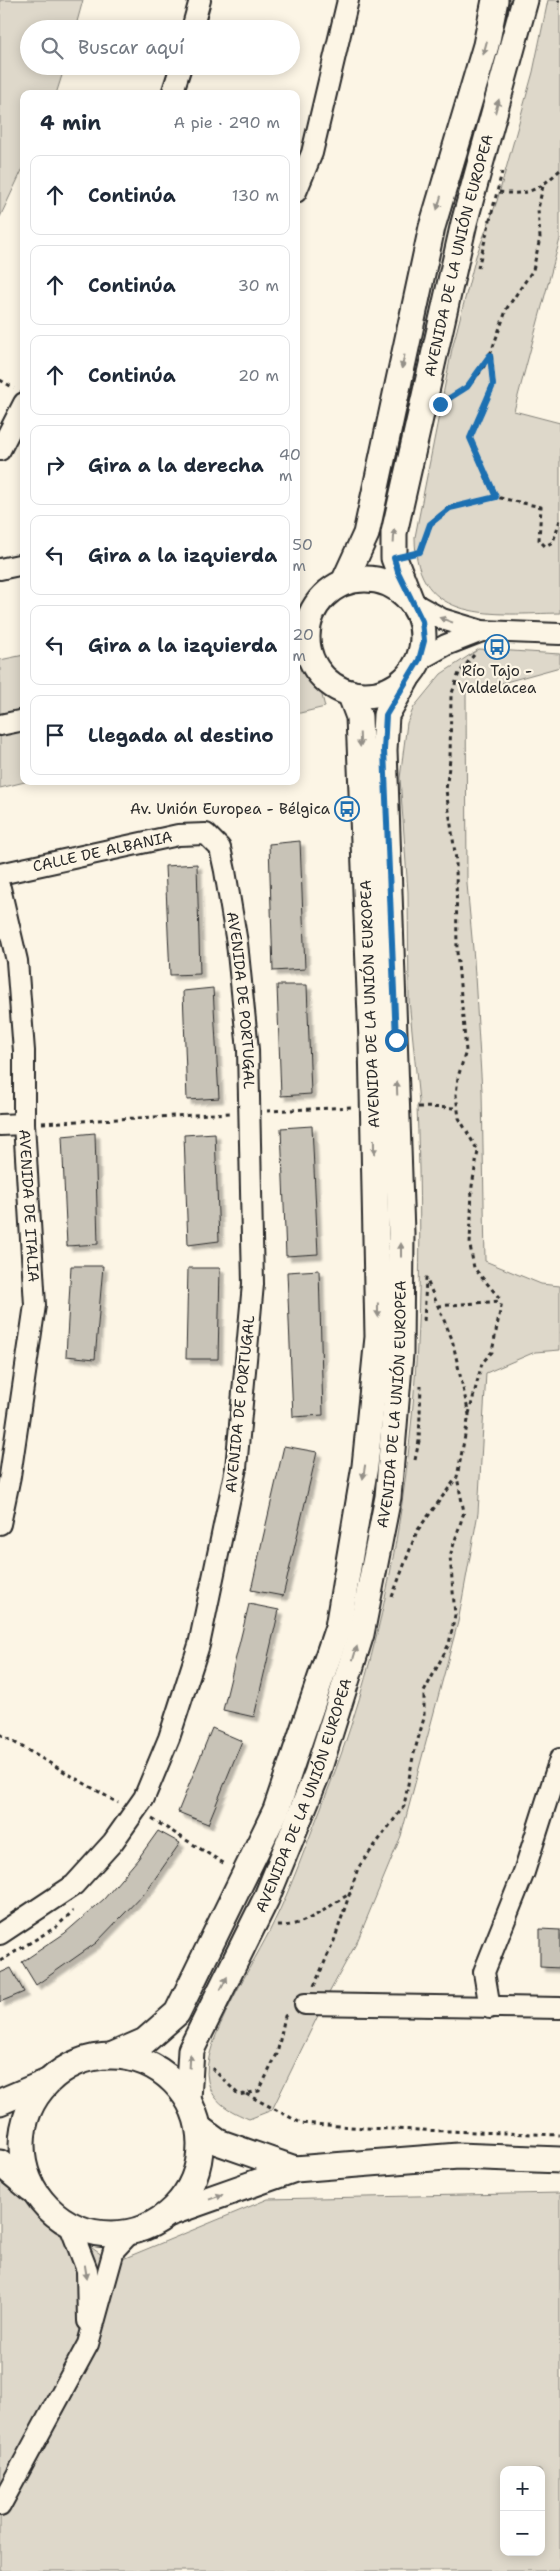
<!DOCTYPE html>
<html lang="es">
<meta charset="utf-8">
<style>
:root{--surface:#fff;--page:#f6f6f7;--text:#1f2937;--muted:#747a83;--line:#e0e1e3}
body{margin:0;font-family:"Shantell Sans",sans-serif;background:var(--page);color:var(--text)}
.controls{position:absolute;right:15px;bottom:15px;display:grid;overflow:hidden;border-radius:10px;box-shadow:0 2px 12px #0003}
.controls button{width:45px;height:45px;display:grid;place-items:center;padding:0;border:0;border-bottom:1px solid var(--line);background:var(--surface);color:var(--text);font:25px sans-serif}
.stop{position:absolute;width:15px;height:15px;margin:-11px;border:4px solid #1f6fb2;border-radius:50%;background:#fff}
.stop.end{background:#1f6fb2;border-color:#fff;box-shadow:0 1px 5px #0008}
.list{margin:0;padding:0;list-style:none}
h2{display:flex;justify-content:space-between;align-items:center;height:65px;margin:0;padding:0 20px;font-size:21px}
h2 small{font-size:16px;font-weight:400;color:var(--muted)}
.list li{display:grid;grid-template-columns:32px 1fr auto;gap:15px;align-items:center;box-sizing:border-box;height:80px;margin:0 10px 10px;padding:0 10px;border:1px solid var(--line);border-radius:10px}
.list b{display:block;font-size:19px;white-space:nowrap}
.list em{font-size:16px;font-style:normal;color:var(--muted)}
.icon{flex:none;width:28px;height:28px;fill:none;stroke:currentColor;stroke-width:2;stroke-linecap:round;stroke-linejoin:round}
.map{position:relative;flex:none;width:560px;height:2571px;overflow:hidden}
.search{position:absolute;background:var(--surface);box-shadow:0 2px 12px #0003;left:20px;top:20px;width:280px;height:55px;display:flex;align-items:center;gap:12px;box-sizing:border-box;padding:0 18px;border-radius:28px;color:var(--muted);font-size:19px}
.panel{position:absolute;background:var(--surface);box-shadow:0 2px 12px #0003;left:20px;top:90px;width:280px;height:695px;border-radius:10px}
.map>svg:first-child{display:block}
</style>
<div class="map">
<svg width="560" height="2571" viewBox="0 0 560 2571">
<defs>
<filter id="shadow"><feDropShadow dx="4.5" dy="4.5" stdDeviation="1" flood-color="#0004"/></filter>
</defs>
<rect width="100%" height="100%" fill="#fcf5e5"/>
<filter id="ink" filterUnits="userSpaceOnUse"><feTurbulence type="fractalNoise" baseFrequency=".02" numOctaves="2"/><feDisplacementMap in="SourceGraphic" scale="10" xChannelSelector="R" yChannelSelector="G"/><feConvolveMatrix kernelMatrix="1 2 1 2 8 2 1 2 1" color-interpolation-filters="sRGB"/></filter>
<g filter="url(#ink)">
<path fill="#ded8ca" stroke="#84827a" fill-rule="evenodd" d="M 0,0 L 83,0 L 75,29 L 29,29 L 29,66 L 65,66 L 56,94 L 24,94 L 24,166 L 0,217 Z
M 548,0 L 560,0 L 560,239 L 514,411 L 560,423 L 560,613 C 496,614 415,626 415,537 L 452,349 L 476,256 L 497,201 L 533,72 Z
M 296,596 L 325,707 L 296,714 Z
M 479,649 L 560,654 L 560,667 L 466,693 L 467,884 L 474,960 L 482,1091 L 485,1261 L 541,1284 L 560,1286 L 560,1350 L 535,1352 L 486,1373 L 478,1513 L 458,1622 L 401,1836 L 357,1942 L 328,1995 L 272,2110 L 249,2119 C 230,2111 213,2103 208,2081 C 199,2045 257,1959 273,1924 C 292,1886 306,1845 322,1805 C 413,1580 427,1347 417,1107 L 419,1102 L 409,1000 L 408,892 L 400,778 L 407,723 L 414,707 L 441,674 Z
M 24,655 L 24,781 L 29,781 L 0,788 L 0,660 Z
M 0,2182 L 113,2263 L 268,2199 L 560,2193 L 560,2571 L 0,2571 ZM 504,2470 L 541,2470 L 541,2552 L 504,2552 Z"/>
<path fill="#c8c3b7" stroke="#2b2b2b" filter="url(#shadow)" d="M 300,841 L 305,969 L 273,971 L 269,844 Z
M 197,864 L 200,974 L 170,975 L 165,866 Z
M 277,985 L 307,985 L 311,1094 L 281,1096 Z
M 213,988 L 219,1098 L 187,1100 L 183,991 Z
M 312,1126 L 318,1254 L 286,1256 L 281,1128 Z
M 95,1133 L 98,1244 L 67,1246 L 62,1136 Z
M 215,1133 L 219,1241 L 188,1245 L 184,1135 Z
M 71,1266 L 103,1266 L 95,1359 L 66,1356 Z
M 188,1268 L 220,1268 L 218,1359 L 186,1359 Z
M 319,1270 L 323,1415 L 293,1417 L 287,1272 Z
M 284,1446 L 317,1452 L 283,1596 L 251,1590 Z
M 249,1604 L 279,1610 L 254,1717 L 223,1710 Z
M 212,1728 L 242,1741 L 208,1824 L 178,1812 Z
M 158,1831 L 180,1843 L 147,1890 L 96,1943 L 36,1985 L 22,1962 L 65,1933 L 104,1899 L 138,1859 Z
M 540,1929 L 560,1930 L 560,1968 L 540,1967 Z
M 11,1968 L 24,1992 L 0,2002 L 0,1973 Z"/>
<g fill="none" stroke-linecap="round" stroke-linejoin="round">
<defs>
<g id="minor">
<path d="M 192,29 L 200,0"/>
<path d="M 172,94 L 181,66"/>
<path d="M 296,192 L 312,153 L 348,0"/>
<path d="M 0,450 L 24,403"/>
<path d="M 0,569 L 24,564"/>
<path d="M 413,603 L 442,619 L 482,631 L 560,634"/>
<path d="M 296,654 L 308,651"/>
<path d="M 419,660 L 446,645 L 482,631"/>
<path d="M 0,725 L 24,720"/>
<path id="s1" d="M 0,874 L 178,835 L 206,834 L 220,848 L 225,871 L 237,943 L 248,1050 L 253,1284 L 236,1468 L 199,1645 L 169,1738 L 144,1798 L 113,1842 L 74,1885 L 0,1934"/>
<path id="s2" d="M 0,888 L 17,961 L 24,1051 L 24,1124 L 35,1305 L 10,1476 L 0,1524"/>
<path d="M 0,1125 L 24,1124"/>
<path d="M 305,2004 L 560,2008"/>
<path d="M 490,2008 L 484,1972 L 524,1872 L 560,1759"/>
<path d="M 70,2226 L 87,2270 L 88,2321"/>
<path d="M 0,2506 L 88,2344 L 114,2250 L 130,2233"/>
</g>
<g id="major">
<circle cx="365" cy="637" r="58"/>
<path d="M 344,582 L 366,534 L 432,227 L 486,45 L 495,0"/>
<path id="s3" d="M 410,599 L 394,558 L 394,533 L 464,223 L 525,0"/>
<path d="M 113,2055 L 145,2041 L 177,2013 L 276,1810 L 338,1627 L 365,1466 L 378,1337 L 372,1041 L 359,717 L 350,693"/>
<circle cx="111" cy="2145" r="89"/>
<path id="s4" d="M 188,2099 L 191,2050 L 266,1899 L 317,1774 L 361,1634 L 388,1497 L 400,1354 L 401,1233 L 384,750 L 386,715 L 407,678"/>
<path d="M 0,2102 L 47,2082"/>
<path d="M 199,2128 L 218,2142 L 295,2169"/>
<path d="M 0,2163 L 31,2189"/>
<path d="M 170,2213 L 295,2169 L 458,2156 L 560,2160"/>
</g>
</defs>
<use href="#minor" stroke="#2b2b2b" stroke-width="24"/>
<use href="#major" stroke="#2b2b2b" stroke-width="29"/>
<path stroke="#2b2b2b" stroke-width="3" stroke-dasharray="4 4" stroke-linecap="butt" d="M 558,0 L 560,2
M 499,192 C 528,196 539,190 560,170
M 478,268 L 502,172
M 491,356 L 493,385 L 470,438 L 496,497
M 0,380 L 14,388
M 447,400 L 467,387 L 481,371 L 490,355 L 507,308 L 533,270 L 540,238 L 538,209 L 543,186
M 414,553 L 420,552 L 431,523 L 450,508 L 496,497 L 541,507 L 539,540 L 545,546 L 553,542 L 560,520
M 474,655 L 459,673 L 451,696 L 450,759 L 446,790 L 456,860 L 457,952 L 466,1051 L 458,1077 L 456,1095 L 459,1118 L 478,1151 L 472,1186 L 470,1245 L 474,1268 L 502,1301
M 418,1107 L 458,1108
M 267,1111 L 353,1107
M 42,1123 L 231,1113
M 438,1306 L 501,1301
M 469,1414 L 482,1363 L 492,1352 L 502,1301
M 415,1460 L 419,1441 L 421,1386
M 392,1597 L 417,1531 L 457,1477 L 469,1415 L 452,1339 L 426,1278 L 424,1323
M 0,1734 L 118,1803
M 152,1819 L 225,1864
M 278,1926 C 306,1927 328,1906 351,1893
M 0,1961 L 56,1927 L 73,1911
M 314,1986 L 334,1941 L 358,1868 L 404,1806 L 413,1757 L 424,1718 L 424,1692 L 449,1644 L 455,1615 L 450,1556 L 464,1512 L 457,1477
M 212,2068 L 239,2095 L 259,2091 L 277,2054 L 285,2016 L 290,2014
M 246,2094 L 301,2123 L 364,2128 L 560,2135"/>
<use href="#minor" stroke="#fcf5e5" stroke-width="20"/>
<use href="#major" stroke="#fcf5e5" stroke-width="25"/>
</g>
<defs><path id="oneway-solid" d="M-6-.8H1V-3.2L6.5 0L1 3.2V.8H-6Z" transform="scale(1.25)"/></defs>
<g fill="#949088">
<use href="#oneway-solid" transform="translate(485 48) rotate(105)"/>
<use href="#oneway-solid" transform="translate(497 106) rotate(-74)"/>
<use href="#oneway-solid" transform="translate(439 203) rotate(106)"/>
<use href="#oneway-solid" transform="translate(403 362) rotate(102)"/>
<use href="#oneway-solid" transform="translate(394 536) rotate(-87)"/>
<use href="#oneway-solid" transform="translate(446 620) rotate(-160)"/>
<use href="#oneway-solid" transform="translate(360 740) rotate(88)"/>
<use href="#oneway-solid" transform="translate(397 1088) rotate(-92)"/>
<use href="#oneway-solid" transform="translate(374 1147) rotate(89)"/>
<use href="#oneway-solid" transform="translate(401 1250) rotate(-90)"/>
<use href="#oneway-solid" transform="translate(378 1310) rotate(89)"/>
<use href="#oneway-solid" transform="translate(364 1472) rotate(99)"/>
<use href="#oneway-solid" transform="translate(355 1653) rotate(-73)"/>
<use href="#oneway-solid" transform="translate(224 1983) rotate(-63)"/>
<use href="#oneway-solid" transform="translate(190 2061) rotate(-87)"/>
<use href="#oneway-solid" transform="translate(216 2197) rotate(-20)"/>
<use href="#oneway-solid" transform="translate(86 2272) rotate(81)"/>
</g>
</g>
<g fill="none" stroke-linecap="round" stroke-linejoin="round" filter="url(#ink)">
<path stroke="#1f6fb2" stroke-width="6" d="M 396,1040 L 384,750 L 386,715 L 419,660 L 424,641 L 422,621 L 398,572 L 394,558 L 420,552 L 430,524 L 450,508 L 496,497 L 470,438 L 493,385 L 490,355 L 467,387 L 440,404"/>
</g>
<defs>
<symbol id="bus-ring" viewBox="-11 -11 22 22"><circle r="9.5" fill="#fcf5e5" stroke="#1f6fb2" stroke-width="1.5"/><path d="M-5-6H5V4H4V6H2V4H-2V6H-4V4H-5ZM-3.5-4V0h7V-4ZM-3.5 1.2v1.5H-2V1.2ZM2 1.2v1.5H3.5V1.2Z" fill="#1f6fb2"/></symbol>
</defs>
<g fill-rule="evenodd">
<use href="#bus-ring" x="483" y="633" width="28" height="28"/>
<use href="#bus-ring" x="333" y="795" width="28" height="28"/>
</g>
<g text-anchor="middle" dominant-baseline="central" stroke-width="4.5" stroke-linejoin="round" paint-order="stroke">
<g font-size="15" fill="#2b2b2b" stroke="#fcf5e5">
<text stroke="none"><textPath href="#s3" startOffset="354">AVENIDA DE LA UNIÓN EUROPEA</textPath></text>
<text stroke="none"><textPath href="#s1" startOffset="105">CALLE DE ALBANIA</textPath></text>
<text stroke="none"><textPath href="#s1" startOffset="384">AVENIDA DE PORTUGAL</textPath></text>
<text transform="translate(370 1004) rotate(-92)">AVENIDA DE LA UNIÓN EUROPEA</text>
<text stroke="none"><textPath href="#s2" startOffset="320">AVENIDA DE ITALIA</textPath></text>
<text transform="translate(240 1404) rotate(-84)">AVENIDA DE PORTUGAL</text>
<text stroke="none"><textPath href="#s4" startOffset="732">AVENIDA DE LA UNIÓN EUROPEA</textPath></text>
<text stroke="none"><textPath href="#s4" startOffset="328">AVENIDA DE LA UNIÓN EUROPEA</textPath></text>
</g>
<g font-size="15" fill="#2b2b2b" stroke="#fcf5e5">
<text x="497" y="671">Río Tajo -<tspan x="497" dy="17">Valdelacea</tspan></text>
<text x="330" y="809" text-anchor="end">Av. Unión Europea - Bélgica</text>
</g>
</g>
</svg>
<div class="controls">
<button>+</button>
<button>−</button>
</div>
<div class="stop" style="left:396px;top:1040px"></div>
<div class="stop end" style="left:440px;top:404px"></div>
<div class="search"><svg class="icon" aria-label="search" viewBox="0 0 24 24"><circle cx="10" cy="10" r="6"/><path d="M15 15l6 6"/></svg>Buscar aquí</div>
<section class="panel">
<h2>4 min<small>A pie · 290 m</small></h2>
<ul class="list">
<li><svg class="icon" aria-label="ahead" viewBox="0 0 24 24"><path d="M12 20V5M6 11l6-6 6 6"/></svg><div><b>Continúa</b></div><em>130 m</em></li>
<li><svg class="icon" aria-label="ahead" viewBox="0 0 24 24"><path d="M12 20V5M6 11l6-6 6 6"/></svg><div><b>Continúa</b></div><em>30 m</em></li>
<li><svg class="icon" aria-label="ahead" viewBox="0 0 24 24"><path d="M12 20V5M6 11l6-6 6 6"/></svg><div><b>Continúa</b></div><em>20 m</em></li>
<li><svg class="icon" aria-label="right" viewBox="0 0 24 24"><path d="M7 20v-9h11M14 6l5 5-5 5"/></svg><div><b>Gira a la derecha</b></div><em>40 m</em></li>
<li><svg class="icon" aria-label="left" viewBox="0 0 24 24"><path d="M17 20v-9H6M10 6l-5 5 5 5"/></svg><div><b>Gira a la izquierda</b></div><em>50 m</em></li>
<li><svg class="icon" aria-label="left" viewBox="0 0 24 24"><path d="M17 20v-9H6M10 6l-5 5 5 5"/></svg><div><b>Gira a la izquierda</b></div><em>20 m</em></li>
<li><svg class="icon" aria-label="arrive" viewBox="0 0 24 24"><path d="M6 21V4h12l-3 4 3 4H6"/></svg><div><b>Llegada al destino</b></div></li>
</ul>
</section>
</div>
